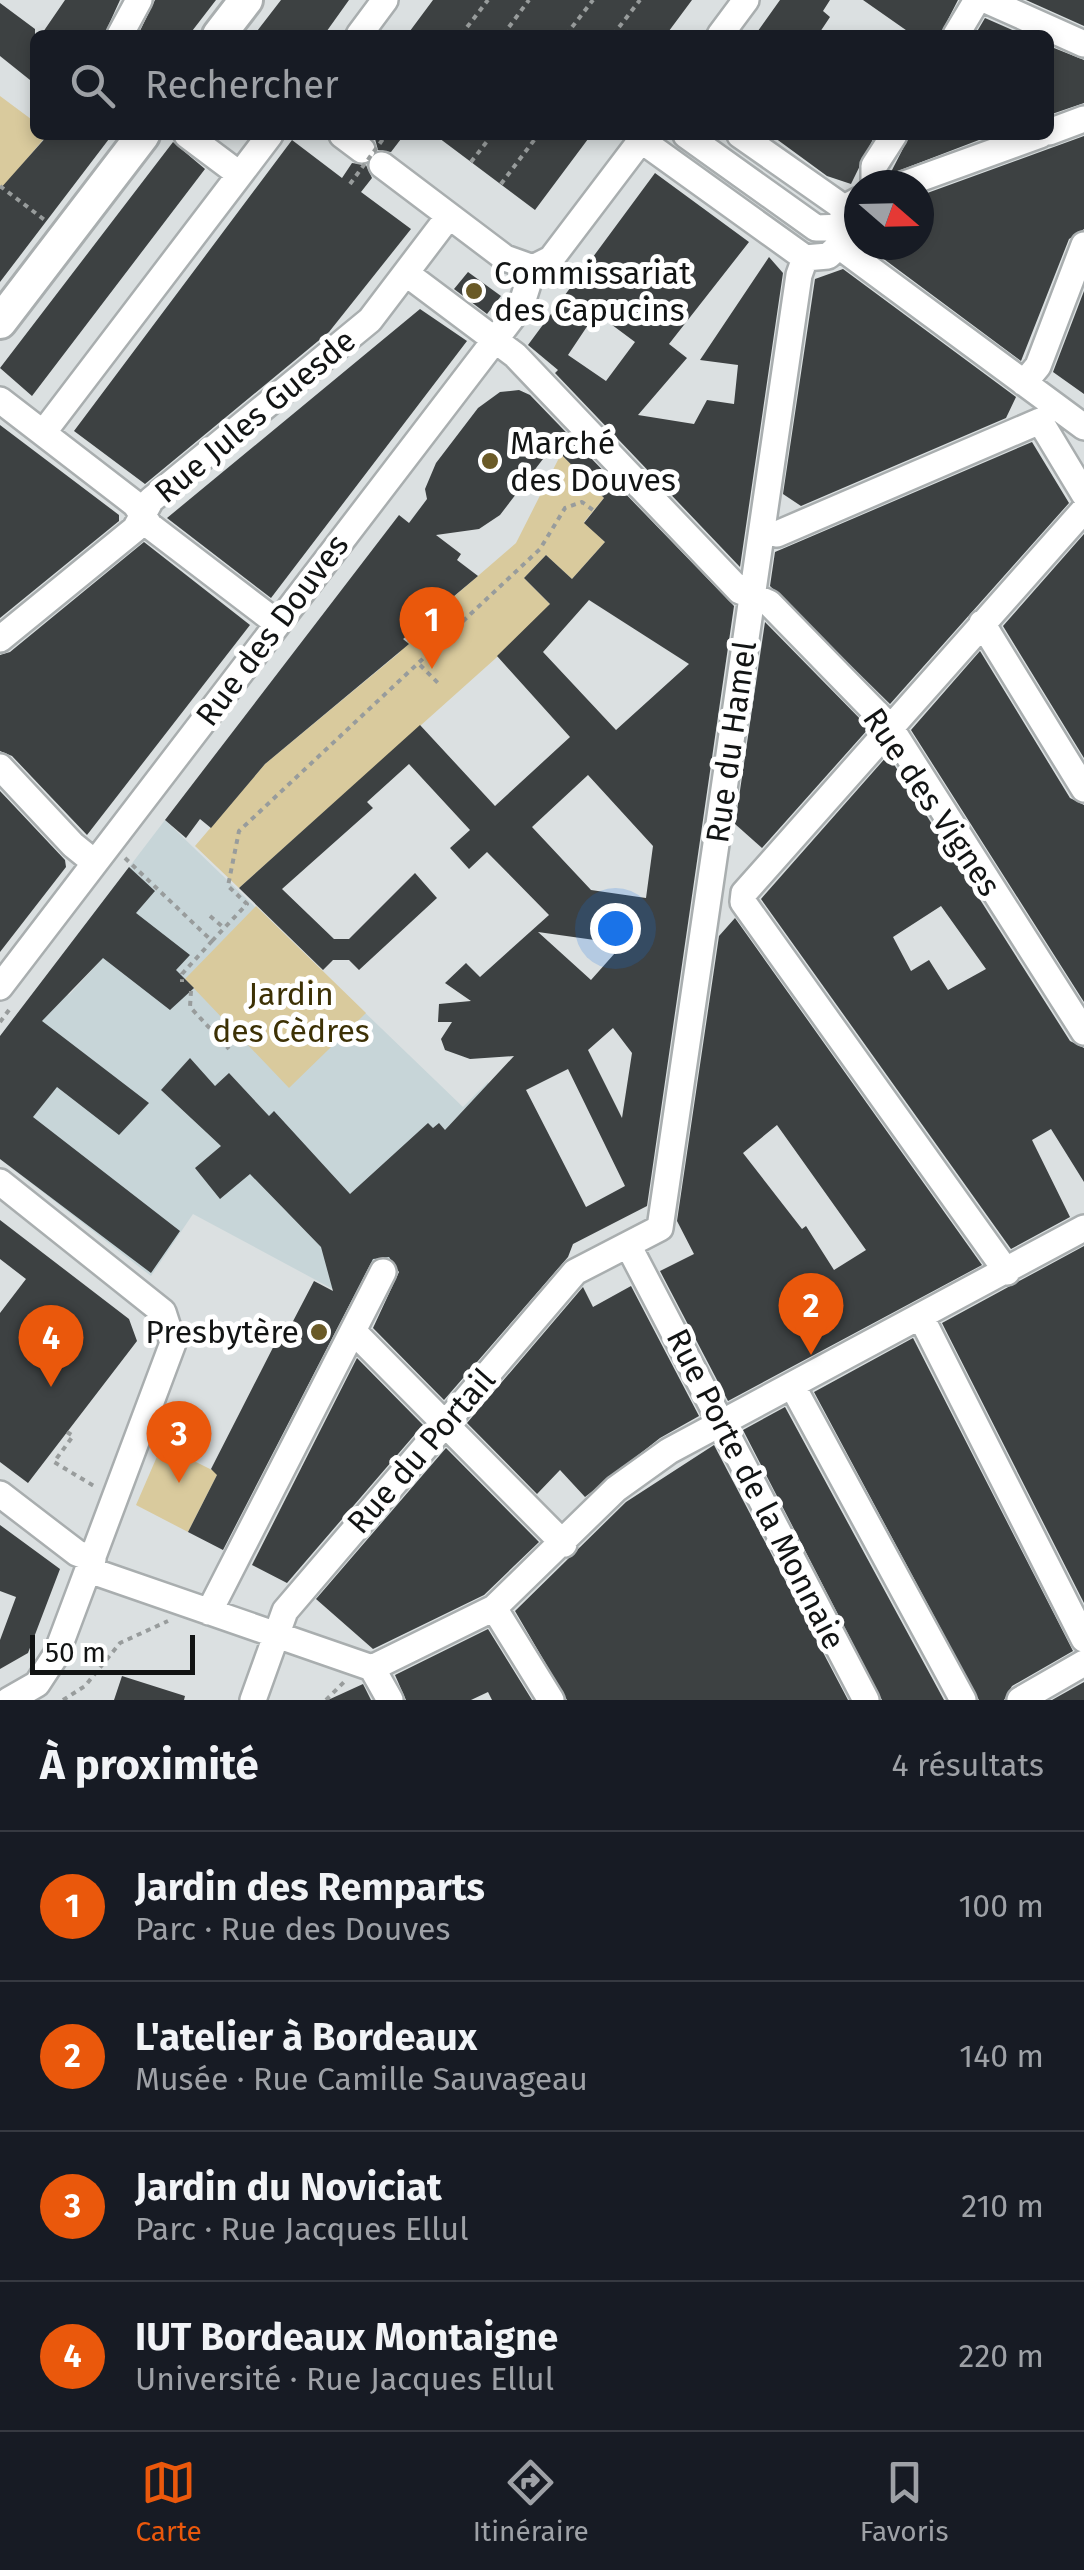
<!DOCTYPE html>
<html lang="fr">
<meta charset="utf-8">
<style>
:root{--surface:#171b24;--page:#20242c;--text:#f1f3f6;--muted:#9ea1a6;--line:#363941;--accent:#ea580c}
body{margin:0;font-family:"Fira Sans",sans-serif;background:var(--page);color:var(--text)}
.compass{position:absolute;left:844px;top:170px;width:90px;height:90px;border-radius:50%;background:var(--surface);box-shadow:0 5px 15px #0003;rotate:110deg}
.scale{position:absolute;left:30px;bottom:25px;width:165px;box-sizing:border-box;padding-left:10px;border:5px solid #121414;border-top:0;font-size:28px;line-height:35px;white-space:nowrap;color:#121414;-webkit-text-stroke:8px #fff;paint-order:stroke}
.you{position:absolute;left:615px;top:928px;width:35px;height:35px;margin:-25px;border:8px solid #fff;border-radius:50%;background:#1a73e8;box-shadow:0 0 0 15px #1a73e833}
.badge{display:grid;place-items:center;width:65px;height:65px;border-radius:50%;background:var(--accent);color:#fff;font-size:32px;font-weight:700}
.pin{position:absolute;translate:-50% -82px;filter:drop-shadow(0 2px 5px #0008)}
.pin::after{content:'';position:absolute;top:52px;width:35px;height:30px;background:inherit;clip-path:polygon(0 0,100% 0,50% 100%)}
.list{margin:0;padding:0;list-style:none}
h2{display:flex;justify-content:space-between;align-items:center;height:130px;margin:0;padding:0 40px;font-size:42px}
h2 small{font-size:32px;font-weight:400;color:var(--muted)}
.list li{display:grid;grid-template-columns:65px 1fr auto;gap:30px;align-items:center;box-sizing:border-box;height:150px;padding:0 40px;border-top:2px solid var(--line)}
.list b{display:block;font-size:38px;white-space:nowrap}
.list p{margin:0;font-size:32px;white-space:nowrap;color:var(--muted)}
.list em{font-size:32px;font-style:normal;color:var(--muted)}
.icon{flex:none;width:55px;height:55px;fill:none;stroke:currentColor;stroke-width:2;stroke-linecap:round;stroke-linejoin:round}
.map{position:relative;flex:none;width:1084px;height:1700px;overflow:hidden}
.search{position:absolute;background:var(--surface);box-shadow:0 5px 15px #0003;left:30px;right:30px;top:30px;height:110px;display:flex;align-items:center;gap:25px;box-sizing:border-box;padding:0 35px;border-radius:15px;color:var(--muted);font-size:38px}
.sheet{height:730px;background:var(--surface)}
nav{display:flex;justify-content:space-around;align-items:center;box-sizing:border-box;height:140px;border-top:2px solid var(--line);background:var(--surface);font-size:28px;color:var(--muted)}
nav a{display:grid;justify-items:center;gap:5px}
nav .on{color:var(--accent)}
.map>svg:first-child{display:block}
</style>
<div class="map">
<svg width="1084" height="1700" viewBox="0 0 1084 1700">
<rect width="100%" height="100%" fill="#dbe0e1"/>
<path fill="#c7d5d8" d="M 165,820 L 463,1107 L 488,1082 L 535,1176 L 487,1189 L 388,1278 L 373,1262 L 353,1300 L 193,1214 L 151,1276 L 0,1159 L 0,1036 L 45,978 L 69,995 L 102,959 L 75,938 Z"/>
<path fill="#d9ca9d" d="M 0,96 L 35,122 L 35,135 L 47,135 L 0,191 Z
M 561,454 L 604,498 L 584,522 L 605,542 L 572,579 L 546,555 L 524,578 L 550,604 L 525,632 L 239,888 L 195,846 L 265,764 L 399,653 L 413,632 L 516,543 Z
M 256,906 L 366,1013 L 289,1088 L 185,979 Z
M 162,1445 L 218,1473 L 188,1532 L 136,1505 Z"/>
<path fill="#3d4142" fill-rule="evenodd" d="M 65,0 L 120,0 L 104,35 L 41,35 Z
M 155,0 L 216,0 L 189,35 L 138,35 Z
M 281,0 L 349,0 L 324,35 L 254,35 Z
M 433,0 L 692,0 L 666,35 L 407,35 Z
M 780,0 L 830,0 L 823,11 L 830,17 L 818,35 L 755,35 Z
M 863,0 L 958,0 L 940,35 L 913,35 Z
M 1026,0 L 1084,0 L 1084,26 Z
M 0,3 L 35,29 L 35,84 L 0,56 Z
M 985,18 L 1024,35 L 975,35 Z
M 1049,46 L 1084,60 L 1084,103 L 1049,115 Z
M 48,135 L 112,135 L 0,282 L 0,189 Z
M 374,135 L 404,135 L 391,152 L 378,150 Z
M 435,135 L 591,135 L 535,210 Z
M 771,135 L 875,135 L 851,184 L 827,176 Z
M 910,135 L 992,135 L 890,174 Z
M 1084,136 L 1084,229 L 1069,239 L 1021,361 L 865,245 L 919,245 L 919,196 Z
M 292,140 L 342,178 L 352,163 L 366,165 L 372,178 L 361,192 L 411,229 L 329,332 L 145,484 L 74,431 Z
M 173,142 L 205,169 L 32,396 L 0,368 Z
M 655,173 L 749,242 L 669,344 L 687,358 L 638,415 L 694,424 L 707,400 L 734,404 L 738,365 L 700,360 L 769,257 L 783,273 L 740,567 L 555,373 L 558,370 L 528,345 ZM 596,313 L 635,342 L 606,381 L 568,355 Z
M 843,269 L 1016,397 L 1006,418 L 801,506 L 783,494 L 815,279 Z
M 468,272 L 501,296 L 487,314 L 454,289 Z
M 1084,291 L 1084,394 L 1053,372 Z
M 420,309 L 467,341 L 271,598 L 167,518 Z
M 519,390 L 530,395 L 734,606 L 647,1206 L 573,1244 L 568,1257 L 444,1400 L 373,1328 L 399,1272 L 389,1257 L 373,1259 L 223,1550 L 188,1532 L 217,1475 L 211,1469 L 285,1324 L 290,1327 L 314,1281 L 333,1291 L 321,1247 L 250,1174 L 220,1199 L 195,1168 L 221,1146 L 161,1090 L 190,1058 L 215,1086 L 229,1073 L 269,1116 L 274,1111 L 350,1194 L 428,1123 L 433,1128 L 439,1123 L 445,1130 L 514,1056 L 470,1059 L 445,1050 L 441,1039 L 452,1022 L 438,1022 L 439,1004 L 471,1001 L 445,983 L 466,963 L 480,977 L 549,915 L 487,852 L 469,869 L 450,848 L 470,830 L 409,764 L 367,802 L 373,808 L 282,889 L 334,939 L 349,939 L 415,873 L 437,898 L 359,970 L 349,960 L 333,960 L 323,970 L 239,888 L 420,725 L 495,806 L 570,737 L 497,656 L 550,604 L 524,578 L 546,555 L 572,579 L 605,542 L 584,523 L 604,498 L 553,446 L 500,515 L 479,529 L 436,535 L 461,554 L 457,560 L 478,576 L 403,639 L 409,644 L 265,764 L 211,828 L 200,819 L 186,838 L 165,820 L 399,515 L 409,523 L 427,499 L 425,489 L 436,463 L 478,408 L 500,392 ZM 589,600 L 689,664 L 616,730 L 543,652 ZM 588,775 L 653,846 L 646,898 L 591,890 L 532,827 ZM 538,932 L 623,944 L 591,980 ZM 613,1028 L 632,1053 L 622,1118 L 588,1050 ZM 568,1069 L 625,1186 L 586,1207 L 526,1090 Z
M 0,425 L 119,515 L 119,521 L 0,618 Z
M 1032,442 L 1069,503 L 890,704 L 770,586 L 775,552 Z
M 1084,534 L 1084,758 L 1003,626 Z
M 144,542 L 250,625 L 87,835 L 12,756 L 0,751 L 0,655 L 10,652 Z
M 765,622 L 869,728 L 762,848 L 735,824 Z
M 980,651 L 1070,798 L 1084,805 L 1084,1002 L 911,730 Z
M 888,755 L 1070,1041 L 1084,1048 L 1084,1182 L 1051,1129 L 1032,1140 L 1070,1217 L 1011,1249 L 761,899 ZM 941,906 L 986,969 L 948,990 L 929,960 L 911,971 L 893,937 Z
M 0,791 L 65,860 L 66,867 L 0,952 Z
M 129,867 L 155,891 L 136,913 L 190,955 L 176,970 L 194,988 L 170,1010 L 103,958 L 42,1021 L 149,1103 L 119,1135 L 57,1087 L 33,1117 L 180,1231 L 151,1273 L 0,1159 L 0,1036 Z
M 735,918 L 982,1265 L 728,1401 L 660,1271 L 694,1254 L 677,1221 L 719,936 ZM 777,1125 L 866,1250 L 834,1270 L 806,1226 L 802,1229 L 743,1153 Z
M 0,1220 L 129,1319 L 137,1341 L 28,1483 L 0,1462 L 0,1313 L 26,1279 L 0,1259 Z
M 1084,1246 L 1084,1603 L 942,1323 Z
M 631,1286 L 699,1416 L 660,1438 L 585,1497 L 560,1470 L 537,1494 L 467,1423 L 583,1287 L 593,1307 Z
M 913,1338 L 1073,1651 L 1012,1686 L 1004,1700 L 979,1700 L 814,1392 Z
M 357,1358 L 423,1425 L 287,1583 L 252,1565 Z
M 785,1407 L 944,1700 L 882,1700 L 743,1430 Z
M 714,1445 L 848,1700 L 567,1700 L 515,1611 L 626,1502 Z
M 446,1448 L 539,1542 L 484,1595 L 373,1649 L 316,1599 Z
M 0,1525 L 60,1569 L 28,1653 L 0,1669 L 0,1640 L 16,1597 L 0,1591 Z
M 488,1629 L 532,1700 L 492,1700 L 488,1692 L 471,1700 L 406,1700 L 395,1675 Z
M 122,1676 L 185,1696 L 184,1700 L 114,1700 Z
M 1084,1682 L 1084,1700 L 1052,1700 Z
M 363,1684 L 371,1700 L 328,1700 Z"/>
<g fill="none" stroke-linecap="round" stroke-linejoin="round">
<defs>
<path id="minor" d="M 986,0 L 1084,44
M 120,35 L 139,0
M 359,35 L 385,0
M 720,35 L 746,0
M 956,35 L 977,0
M 1049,132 L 1084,119
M 187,135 L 239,174
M 342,135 L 362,150
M 686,135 L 816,228 L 843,227
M 740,135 L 844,208
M 641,140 L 805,258
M 382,165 L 505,258 L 533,268 L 551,259 L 645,135
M 874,185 L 874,166 L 894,135
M 902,185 L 1040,135
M 839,246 L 1084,427
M 407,274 L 515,355 L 740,591 L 769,603 L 890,727 L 1084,1032
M 1024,383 L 1038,366 L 1084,245
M 0,400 L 135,504 L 150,526 L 277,623
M 1040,421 L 1084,494
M 43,433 L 270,135
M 763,531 L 777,534 L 1040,421
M 982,623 L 1084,789
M 0,639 L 135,529 L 151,500 L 370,320 L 449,216
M 0,767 L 73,845 L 94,862
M 744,893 L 1084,510
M 744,893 L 743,902 L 1007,1272
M 0,987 L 521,306 L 533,268
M 0,1182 L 163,1312 L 173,1343 L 56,1655 L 37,1684 L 9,1700
M 628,1245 L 866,1700
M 921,1317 L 1084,1639
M 353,1331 L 564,1544
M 792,1385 L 963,1700
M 0,1494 L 77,1553 L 93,1559
M 89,1570 L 372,1668
M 494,1608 L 551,1700
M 209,1612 L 383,1272
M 372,1668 L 494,1608 L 616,1489 L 669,1451 L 1084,1228
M 372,1668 L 390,1700
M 253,1700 L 285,1611 L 575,1272 L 660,1228 L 799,275 L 805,258 L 828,256 L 839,246 L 844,208 L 859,200
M 1020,1700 L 1084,1663"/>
<path id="major" d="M 219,35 L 246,0
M 0,322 L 143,135"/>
</defs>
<use href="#minor" stroke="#a9aeaf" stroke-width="30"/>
<use href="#major" stroke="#a9aeaf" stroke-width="38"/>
<path stroke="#989c9c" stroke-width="4" stroke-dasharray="5 5" stroke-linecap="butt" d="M 461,35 L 488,0
M 503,35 L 529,0
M 566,35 L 593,0
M 613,35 L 640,0
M 471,162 L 492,135
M 501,184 L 538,135
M 0,186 L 46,221
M 420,665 L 441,686
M 125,858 L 212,941 L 182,974 L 182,982
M 210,916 L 224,928
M 212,941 L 247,904 L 228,886 L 239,831 L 540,549 L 565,508 L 582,502 L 593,510
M 191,991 L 190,1007 L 229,1049
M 0,1022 L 9,1010
M 67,1432 L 73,1436 L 54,1462 L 94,1486
M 63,1700 L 85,1686 L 120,1643 L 168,1621
M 326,1700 L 345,1681"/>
<use href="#minor" stroke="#fff" stroke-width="25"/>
<use href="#major" stroke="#fff" stroke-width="32"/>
<path stroke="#989c9c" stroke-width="4" stroke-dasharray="5 5" stroke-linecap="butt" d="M 350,184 L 386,135"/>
</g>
<g fill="#6a5a27" stroke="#fff" stroke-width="4">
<circle cx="474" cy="291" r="10"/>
<circle cx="490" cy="461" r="10"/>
<circle cx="319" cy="1332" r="10"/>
</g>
<g text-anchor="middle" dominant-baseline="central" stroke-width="10" stroke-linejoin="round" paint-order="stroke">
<g font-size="32" fill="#121414" stroke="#fff" text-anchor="start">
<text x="494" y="273">Commissariat<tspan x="494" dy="37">des Capucins</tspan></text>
<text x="510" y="443">Marché<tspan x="510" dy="37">des Douves</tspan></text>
<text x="299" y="1332" text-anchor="end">Presbytère</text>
</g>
<g font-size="32" fill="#121414" stroke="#fff">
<text transform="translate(255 416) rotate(-40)">Rue Jules Guesde</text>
<text transform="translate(272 630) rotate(-53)">Rue des Douves</text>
<text transform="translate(731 742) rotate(-82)">Rue du Hamel</text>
<text transform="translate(932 802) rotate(56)">Rue des Vignes</text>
<text transform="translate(421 1451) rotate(-49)">Rue du Portail</text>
<text transform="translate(756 1489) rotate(63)">Rue Porte de la Monnaie</text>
</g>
<g font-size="32" fill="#3d3105" stroke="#fff">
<text x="291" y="994">Jardin<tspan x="291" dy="37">des Cèdres</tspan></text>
</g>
</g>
</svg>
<svg class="compass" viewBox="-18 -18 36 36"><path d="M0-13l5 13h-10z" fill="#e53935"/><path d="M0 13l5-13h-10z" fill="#9ea1a6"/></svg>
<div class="scale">50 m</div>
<div class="you"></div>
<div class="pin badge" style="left:432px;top:669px">1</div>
<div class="pin badge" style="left:811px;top:1355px">2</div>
<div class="pin badge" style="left:179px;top:1483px">3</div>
<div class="pin badge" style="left:51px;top:1387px">4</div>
<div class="search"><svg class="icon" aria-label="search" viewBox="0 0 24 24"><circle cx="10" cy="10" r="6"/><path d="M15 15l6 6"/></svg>Rechercher</div>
</div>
<section class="sheet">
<h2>À proximité<small>4 résultats</small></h2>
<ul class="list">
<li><span class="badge">1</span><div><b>Jardin des Remparts</b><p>Parc · Rue des Douves</p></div><em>100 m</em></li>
<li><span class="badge">2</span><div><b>L'atelier à Bordeaux</b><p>Musée · Rue Camille Sauvageau</p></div><em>140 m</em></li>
<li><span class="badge">3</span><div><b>Jardin du Noviciat</b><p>Parc · Rue Jacques Ellul</p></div><em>210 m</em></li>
<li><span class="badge">4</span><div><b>IUT Bordeaux Montaigne</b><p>Université · Rue Jacques Ellul</p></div><em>220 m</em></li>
</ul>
</section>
<nav>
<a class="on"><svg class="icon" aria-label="map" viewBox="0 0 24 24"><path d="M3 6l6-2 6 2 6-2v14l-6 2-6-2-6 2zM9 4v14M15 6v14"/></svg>Carte</a>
<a><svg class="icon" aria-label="directions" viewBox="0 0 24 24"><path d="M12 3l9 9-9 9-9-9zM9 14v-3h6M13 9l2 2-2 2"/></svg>Itinéraire</a>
<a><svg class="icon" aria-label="saved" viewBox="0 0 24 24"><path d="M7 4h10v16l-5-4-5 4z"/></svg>Favoris</a>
</nav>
